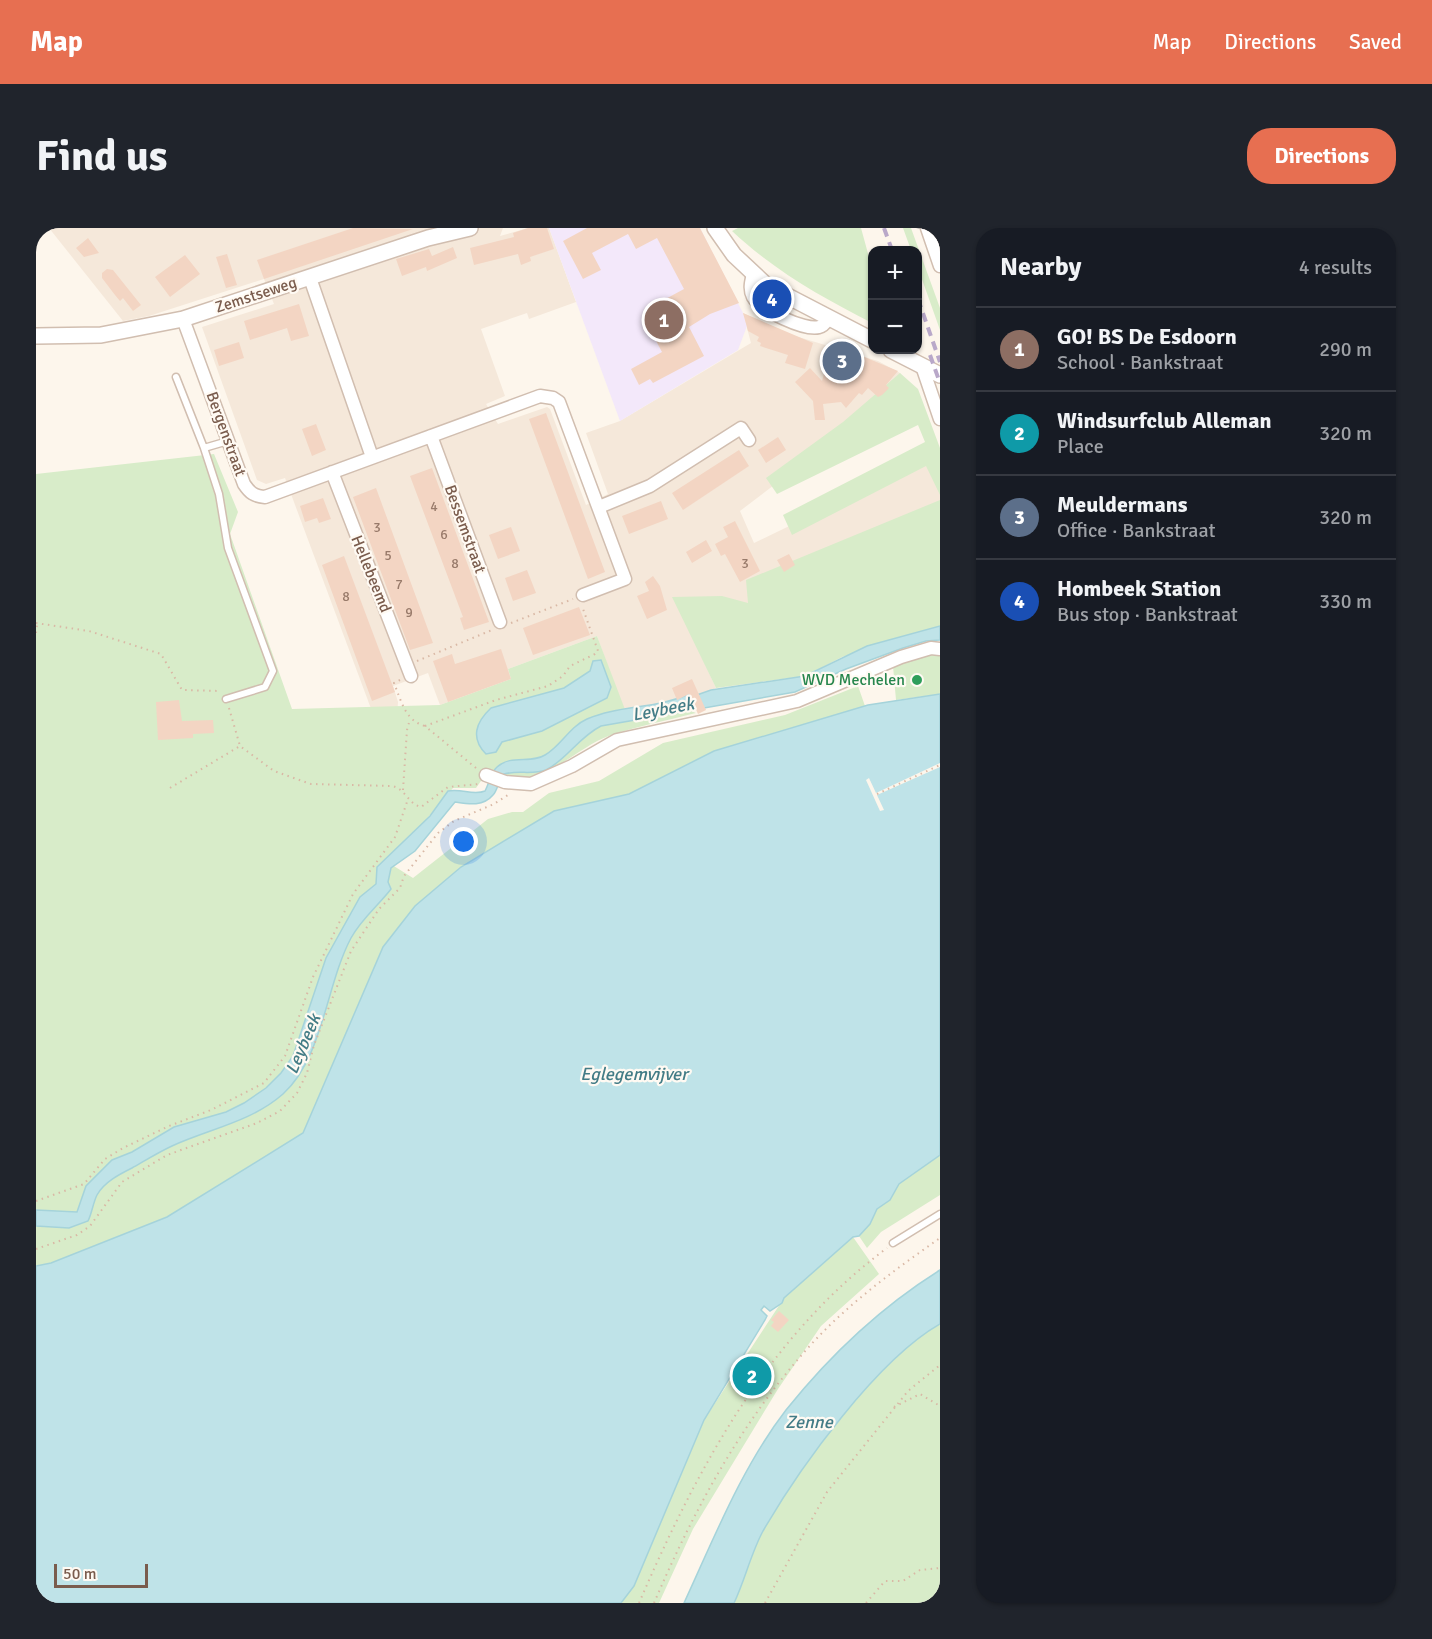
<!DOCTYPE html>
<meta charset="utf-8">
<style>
:root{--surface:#171b24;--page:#20242c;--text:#f1f3f6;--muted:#9ea1a6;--line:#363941;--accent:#e76f51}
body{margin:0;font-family:Signika,sans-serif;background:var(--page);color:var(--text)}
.controls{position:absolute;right:18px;top:18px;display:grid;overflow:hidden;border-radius:12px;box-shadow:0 2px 4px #0004}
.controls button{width:54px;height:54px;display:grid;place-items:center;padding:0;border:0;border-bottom:2px solid var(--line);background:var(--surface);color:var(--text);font:30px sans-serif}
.scale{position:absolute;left:18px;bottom:15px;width:94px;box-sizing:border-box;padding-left:6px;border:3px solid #7a5c4d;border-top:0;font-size:16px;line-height:21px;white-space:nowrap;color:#7a5c4d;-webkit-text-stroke:4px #fffaf3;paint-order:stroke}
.you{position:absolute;left:428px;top:614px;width:21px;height:21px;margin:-15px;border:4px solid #fff;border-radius:50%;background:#1a73e8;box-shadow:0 0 0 9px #1a73e833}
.badge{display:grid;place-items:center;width:39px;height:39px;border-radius:50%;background:var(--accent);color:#fff;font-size:20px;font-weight:700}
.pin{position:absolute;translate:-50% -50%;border:3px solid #fff;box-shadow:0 2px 6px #0006}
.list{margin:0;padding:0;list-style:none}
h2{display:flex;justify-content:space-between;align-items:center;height:78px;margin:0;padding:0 24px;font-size:26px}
h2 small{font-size:20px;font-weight:400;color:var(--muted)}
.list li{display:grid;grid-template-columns:39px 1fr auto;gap:18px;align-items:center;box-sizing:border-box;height:84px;padding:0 24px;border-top:2px solid var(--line)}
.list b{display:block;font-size:22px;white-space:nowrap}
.list p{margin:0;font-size:20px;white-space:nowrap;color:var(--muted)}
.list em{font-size:20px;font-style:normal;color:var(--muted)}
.map{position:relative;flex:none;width:904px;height:1375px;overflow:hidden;border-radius:24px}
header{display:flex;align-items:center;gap:36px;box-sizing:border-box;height:84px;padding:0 30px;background:var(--accent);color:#fff}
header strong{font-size:28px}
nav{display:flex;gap:33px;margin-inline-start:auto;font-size:21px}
.intro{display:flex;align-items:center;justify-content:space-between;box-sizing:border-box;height:144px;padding:0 36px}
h1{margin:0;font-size:42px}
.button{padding:15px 27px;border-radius:24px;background:var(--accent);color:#fff;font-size:21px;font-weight:700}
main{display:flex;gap:36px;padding:0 36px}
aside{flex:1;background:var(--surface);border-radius:24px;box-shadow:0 2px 4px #0004}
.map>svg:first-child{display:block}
</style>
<header>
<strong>Map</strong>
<nav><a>Map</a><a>Directions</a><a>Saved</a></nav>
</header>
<div class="intro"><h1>Find us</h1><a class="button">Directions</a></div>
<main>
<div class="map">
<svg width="904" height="1375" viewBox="0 0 904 1375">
<rect width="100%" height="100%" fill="#fdf6ec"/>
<path fill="#f5e8da" d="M 13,0 L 467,0 L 464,8 L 492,0 L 513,0 L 540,74 L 493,91 L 491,85 L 445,101 L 469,168 L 450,176 L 462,196 L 511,179 L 514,181 L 550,277 L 572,266 L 550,205 L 584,193 L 715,115 L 707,85 L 756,107 L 842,133 L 864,145 L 870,156 L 704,283 L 718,315 L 904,225 L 904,290 L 728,408 L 667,432 L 680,460 L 654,470 L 652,467 L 640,472 L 588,482 L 561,408 L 472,441 L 475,451 L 404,477 L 392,445 L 357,458 L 362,474 L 361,488 L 337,486 L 249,250 L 230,256 L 221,252 L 166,99 L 238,76 L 228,51 L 113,88 L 87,93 Z"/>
<path fill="#f3e8fa" d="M 513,0 L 664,0 L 707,85 L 711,98 L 702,122 L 584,193 Z"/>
<path fill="#d8ecc9" d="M 702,0 L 825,0 L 836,40 L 836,95 C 784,68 740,44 696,3 Z
M 867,0 L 875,0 L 904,80 L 904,102 L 882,40 L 882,22 L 875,22 Z
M 864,145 L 882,161 L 904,220 L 904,267 L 890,238 L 756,307 L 747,287 L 889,214 L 882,197 L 741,266 L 730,250 L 807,194 Z
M 178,226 L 202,284 L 194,306 L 256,481 L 404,477 L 475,451 L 472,441 L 561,408 L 593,492 L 655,483 L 660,485 C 632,492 603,498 575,507 C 541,519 517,551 479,552 C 471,552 460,546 452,543 L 440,560 L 417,560 L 353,635 L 377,650 L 452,591 L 476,584 L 487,584 L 513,565 L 563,553 L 627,515 L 749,487 L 822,458 L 829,478 L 678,523 L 593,566 L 518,583 L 347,719 L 267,905 L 131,989 L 15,1035 L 0,1038 L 0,246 Z
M 904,272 L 904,398 L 806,429 L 769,448 L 680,460 L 636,369 L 686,368 L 712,375 L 710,352 Z
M 904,426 L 904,466 L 860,472 L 857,438 L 891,427 Z
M 904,927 L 904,967 L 845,1004 L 831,1020 L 823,1008 L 834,996 L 841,981 L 854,972 L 863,956 Z
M 817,1009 L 843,1046 L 785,1098 L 742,1161 L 657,1301 L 623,1375 L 585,1375 L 598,1358 L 668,1192 L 748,1070 Z
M 904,1096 L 904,1375 L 698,1375 C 709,1352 715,1325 727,1303 C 764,1239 841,1132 904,1096 Z"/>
<path fill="#bfe3e8" stroke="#a5d3da" stroke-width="1.5" d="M 904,398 L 904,412 L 890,413 L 867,420 L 810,441 L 759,464 L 565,498 C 543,509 530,532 510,542 C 497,547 482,542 468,546 C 462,552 462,562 457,567 C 447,579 432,576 419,574 L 379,623 L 355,640 L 352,654 L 355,661 C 342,678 326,690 315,710 C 290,757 287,830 247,866 C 215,894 173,901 136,918 C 123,924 110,932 96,940 C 84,946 68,954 61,967 C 57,975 56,985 52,993 L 33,1000 L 0,998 L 0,982 L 41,984 L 50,958 L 76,932 L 96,924 L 138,899 L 190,884 L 208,875 L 230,860 L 245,845 L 257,828 L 290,730 L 324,669 L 340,656 L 341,639 L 394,588 L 412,563 C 425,560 437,568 449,563 C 453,556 455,544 461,539 C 475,526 495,536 509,527 C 525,518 533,499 551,491 C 583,477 620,481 653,466 L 655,469 L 675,462 L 769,448 L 831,418 Z
M 565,432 L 575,459 L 571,470 L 506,503 L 466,514 L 460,524 L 450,526 C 434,510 440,494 455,480 L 528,460 L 554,443 L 557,433 Z
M 904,466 L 904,927 L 863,956 L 854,972 L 841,981 L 834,996 L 823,1008 L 817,1009 L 748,1070 L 746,1075 L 734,1083 L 728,1078 L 725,1082 L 731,1088 L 729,1092 L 668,1192 L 598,1358 L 585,1375 L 0,1375 L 0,1038 L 15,1035 L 131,989 L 267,905 L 347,719 L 379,678 L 425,639 L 518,583 L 593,566 L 678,523 L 832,477 Z
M 904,1042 L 904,1096 C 841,1132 764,1239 727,1303 C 715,1325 709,1352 698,1375 L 648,1375 C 678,1310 706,1239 750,1182 C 794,1127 845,1079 904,1042 Z"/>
<path fill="#fdf6ec" d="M 904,535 L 904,539 L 841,567 L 848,582 L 844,583 L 830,552 L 833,550 L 840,565 Z"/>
<path fill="#f3d5c3" d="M 317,0 L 377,1 L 228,51 L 221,32 Z
M 492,0 L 511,0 L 518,21 L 494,29 L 495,33 L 485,37 L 482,26 L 438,37 L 434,20 L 478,9 L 477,5 Z
M 551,0 L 664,0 L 703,75 L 674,86 L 653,99 L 668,128 L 617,155 L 614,151 L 603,157 L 595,141 L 626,124 L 611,96 L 630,85 L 624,74 L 648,61 L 621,10 L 600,21 L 592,6 L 556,25 L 565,42 L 547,51 L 527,13 Z
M 52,10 L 63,25 L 48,29 L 40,20 Z
M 417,19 L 421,30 L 391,43 L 390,39 L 366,48 L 360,31 L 393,21 L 396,28 Z
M 191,26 L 201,57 L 190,60 L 180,29 Z
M 149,27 L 164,46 L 134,69 L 119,49 Z
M 71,41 L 77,42 L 105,77 L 97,83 L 87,70 L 84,73 L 79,67 L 66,50 L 66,45 Z
M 263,76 L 273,108 L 255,113 L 251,100 L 214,112 L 208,93 Z
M 707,85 L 777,115 L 769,141 L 749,135 L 752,127 L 724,118 L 725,115 L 721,113 L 723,109 L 712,103 Z
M 203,114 L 208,130 L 183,138 L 178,122 Z
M 795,123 L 812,128 L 826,128 L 862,143 L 850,157 L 853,160 L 846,167 L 842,169 L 832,160 L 826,167 L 823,165 L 810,180 L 805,174 L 787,176 L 789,192 L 779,192 L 777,173 L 759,154 L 774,140 L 786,153 Z
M 510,185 L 569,344 L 552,351 L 493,191 Z
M 280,196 L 290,222 L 276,228 L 266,201 Z
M 742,209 L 750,222 L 730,235 L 722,222 Z
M 703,222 L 713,238 L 647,282 L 636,265 Z
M 396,240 L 453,394 L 428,402 L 424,390 L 427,389 L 374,248 Z
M 340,260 L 397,415 L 374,422 L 317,269 Z
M 287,270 L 295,291 L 283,295 L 281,290 L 269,294 L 264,278 Z
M 625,273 L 632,291 L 593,306 L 586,288 Z
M 699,293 L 724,343 L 704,354 L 689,326 L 685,328 L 679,316 L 692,309 L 687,299 Z
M 475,299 L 484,323 L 462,331 L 453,307 Z
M 670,312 L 676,323 L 656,335 L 650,324 Z
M 753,326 L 759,337 L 748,344 L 741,332 Z
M 308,328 L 359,464 L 336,473 L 286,337 Z
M 491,342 L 500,365 L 477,373 L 469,350 Z
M 617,348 L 624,358 L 631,382 L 611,391 L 601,368 L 613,363 L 609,354 Z
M 543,379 L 554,407 L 497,427 L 487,400 Z
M 465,421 L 475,451 L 412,474 L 397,433 L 416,426 L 419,436 Z
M 656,451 L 670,482 L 662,486 L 653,466 L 641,472 L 636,460 Z
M 143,472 L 146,493 L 177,492 L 178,505 L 157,506 L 157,510 L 122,512 L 120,474 Z
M 743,1083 L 753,1092 L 742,1104 L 735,1098 L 738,1094 L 735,1092 Z
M 718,1133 L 728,1141 L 709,1166 L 701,1161 Z"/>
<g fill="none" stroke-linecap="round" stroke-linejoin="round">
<defs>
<path id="service" d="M 140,149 L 168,220 L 183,266 L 192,320 L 237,443 L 229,459 L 190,471
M 168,220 L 192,213
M 857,1015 L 904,986"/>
<path id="minor" d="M 891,0 L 904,38
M 717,46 C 715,54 713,61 717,69 C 724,82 769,103 783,99 C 789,98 790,93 793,89
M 274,50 L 336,229
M 147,91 L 208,256 C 214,265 218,268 229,269 L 504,168 L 517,170 L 523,174 L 589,351 L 547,367
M 886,138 L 904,191
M 395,208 L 464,394
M 296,244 L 375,448
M 563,279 L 614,258 L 705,200 L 713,212
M 450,547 L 469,554 L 495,556 L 536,538 L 581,512 L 761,473 L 865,429 L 895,420 L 904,421"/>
<path id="tertiary" d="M 679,0 L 698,27 L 730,57 L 836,112
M 0,108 L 65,107 L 147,91 L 392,10 L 434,0
M 855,122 L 904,147"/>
</defs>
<use href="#service" stroke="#d1beb0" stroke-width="9"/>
<use href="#minor" stroke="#d1beb0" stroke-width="15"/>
<use href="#tertiary" stroke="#d1beb0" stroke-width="18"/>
<path stroke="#d9b8a5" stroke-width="2" stroke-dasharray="1.5 4.5" stroke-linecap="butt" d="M 0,395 L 53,403 L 125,426 L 146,462 L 185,463
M 475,395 L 537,371
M 0,405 L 1,397
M 381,433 L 456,402
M 364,452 L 358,455 C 365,472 369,493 389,498
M 193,480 L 204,518 L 238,543 L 275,556 L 356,558 C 370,561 372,576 385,579 L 412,559 L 443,556
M 440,540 L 389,498 L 460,472 L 512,458 L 527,448 L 534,438 L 559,426 L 562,423 L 546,378
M 134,560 L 204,518
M 367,562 L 371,502 L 374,491
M 841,566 L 904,537
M 0,973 L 48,956 L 69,931 L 87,920 L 133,898 L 175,882 L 228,855 L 249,828 L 277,749 L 317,666 L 359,609 L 372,571
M 0,1021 L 41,1007 L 54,998 L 86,954 L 131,927 L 221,895 L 244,883 L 261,865 L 271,845 L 278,817 L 315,723 L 343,681 L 364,660 L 368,648 L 402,605 L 418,593 L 458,576 L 472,567
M 858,1179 L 884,1166 L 904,1178
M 603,1375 C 661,1241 731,1109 851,1020
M 618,1375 C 657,1284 704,1196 771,1121 C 809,1078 857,1043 904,1010
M 729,1375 L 791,1264 L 872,1163 L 904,1137
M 830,1375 L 849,1353 L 867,1353 L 884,1342 L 904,1340"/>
<use href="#service" stroke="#fff" stroke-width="6"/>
<use href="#minor" stroke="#fff" stroke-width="12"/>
<use href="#tertiary" stroke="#fff" stroke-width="15"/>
<path stroke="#b9a8c9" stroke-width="4" stroke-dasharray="9 6" stroke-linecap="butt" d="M 848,0 L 856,22
M 882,71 L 904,134
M 894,127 L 904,155"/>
</g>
<circle fill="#2e9e5b" stroke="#fffaf3" stroke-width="2" cx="881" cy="452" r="6"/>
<g text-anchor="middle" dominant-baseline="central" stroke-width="4.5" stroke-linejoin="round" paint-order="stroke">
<g font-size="14" fill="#987a6a">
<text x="398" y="278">4</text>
<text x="341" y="299">3</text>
<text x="408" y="306">6</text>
<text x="352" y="327">5</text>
<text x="419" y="335">8</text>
<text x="709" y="335">3</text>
<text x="363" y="356">7</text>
<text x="310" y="368">8</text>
<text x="373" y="384">9</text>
</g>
<g font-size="16" fill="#7a5c4d" stroke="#fffaf3">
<text transform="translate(220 67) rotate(-18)">Zemstseweg</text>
<text transform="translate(190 206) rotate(70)">Bergenstraat</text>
<text transform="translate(429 301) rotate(70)">Bessemstraat</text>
<text transform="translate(335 346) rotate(68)">Hellebeemd</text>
</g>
<g font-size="16" fill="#27864d" stroke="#fffaf3" text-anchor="end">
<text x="869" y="452">WVD Mechelen</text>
</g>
<g font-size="18" font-style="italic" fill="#437c86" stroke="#fffaf3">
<text transform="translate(627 481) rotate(-11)">Leybeek</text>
<text transform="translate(267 816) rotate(-67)">Leybeek</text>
<text x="598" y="846">Eglegemvijver</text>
<text x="773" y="1194">Zenne</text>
</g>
</g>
</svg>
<div class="controls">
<button>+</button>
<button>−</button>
</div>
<div class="scale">50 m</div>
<div class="you"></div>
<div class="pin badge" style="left:628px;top:92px;background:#8d6e63">1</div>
<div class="pin badge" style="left:716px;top:1148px;background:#0f9aa8">2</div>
<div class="pin badge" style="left:806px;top:133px;background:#5c6f8a">3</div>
<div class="pin badge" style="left:736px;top:71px;background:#1a4fb4">4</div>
</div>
<aside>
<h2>Nearby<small>4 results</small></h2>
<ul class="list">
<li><span class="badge" style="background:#8d6e63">1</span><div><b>GO! BS De Esdoorn</b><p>School · Bankstraat</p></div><em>290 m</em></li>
<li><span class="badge" style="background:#0f9aa8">2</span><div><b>Windsurfclub Alleman</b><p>Place</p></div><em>320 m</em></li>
<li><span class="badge" style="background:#5c6f8a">3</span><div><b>Meuldermans</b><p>Office · Bankstraat</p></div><em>320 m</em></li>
<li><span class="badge" style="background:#1a4fb4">4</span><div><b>Hombeek Station</b><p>Bus stop · Bankstraat</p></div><em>330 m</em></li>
</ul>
</aside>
</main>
